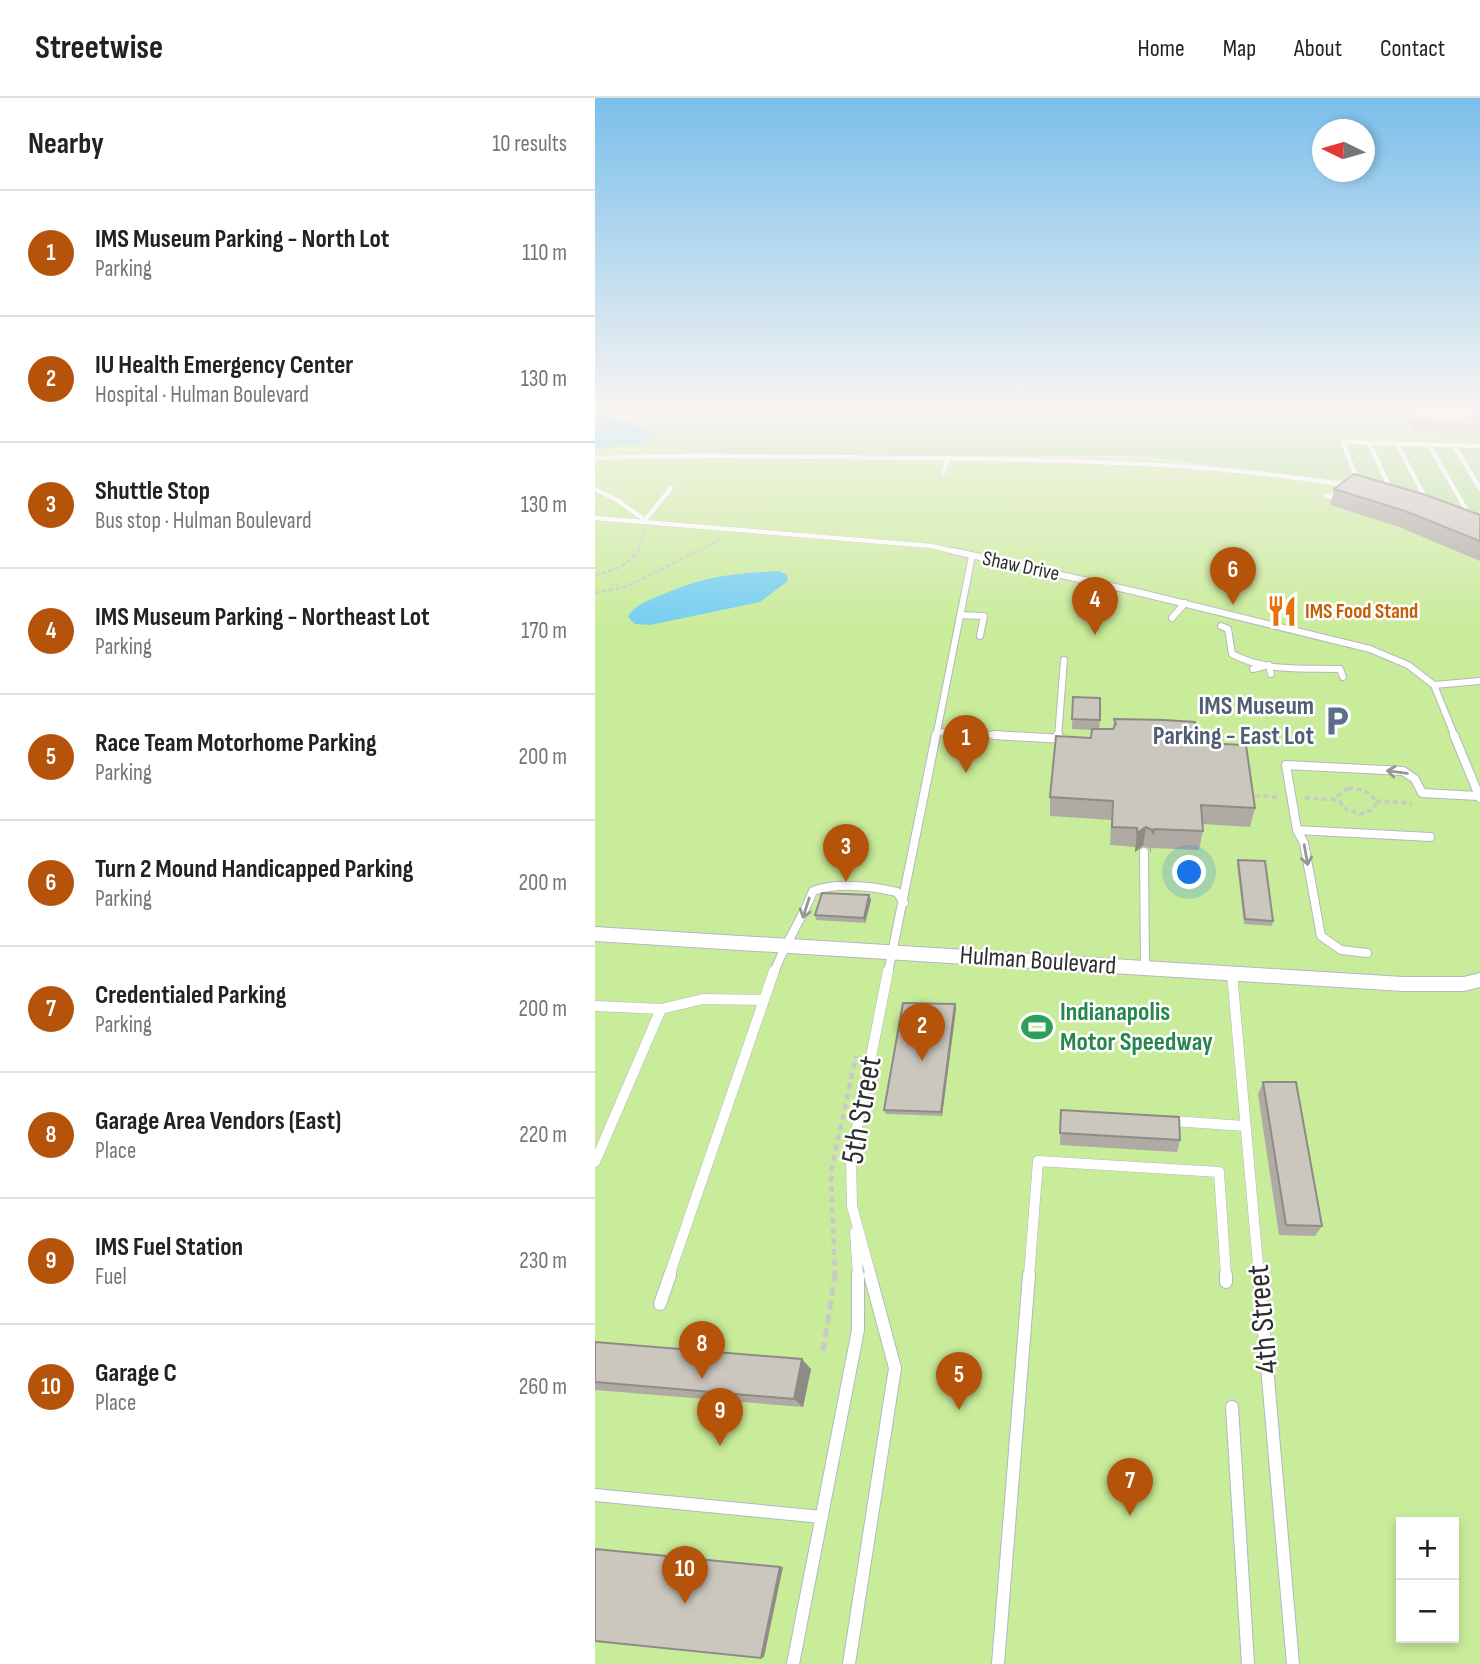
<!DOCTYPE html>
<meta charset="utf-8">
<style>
:root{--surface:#fff;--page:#f2f2f2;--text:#222;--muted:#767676;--line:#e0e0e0;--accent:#b45309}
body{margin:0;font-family:"Sofia Sans Condensed",sans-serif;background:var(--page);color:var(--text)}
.controls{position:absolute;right:21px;bottom:21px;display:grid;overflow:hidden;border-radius:0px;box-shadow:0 4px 10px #0003}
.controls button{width:63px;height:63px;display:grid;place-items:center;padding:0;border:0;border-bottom:2px solid var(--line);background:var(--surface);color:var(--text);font:35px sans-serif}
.compass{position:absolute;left:717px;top:21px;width:63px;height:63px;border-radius:50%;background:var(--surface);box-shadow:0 4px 10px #0003;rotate:275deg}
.you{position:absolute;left:595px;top:775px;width:24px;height:24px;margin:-18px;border:5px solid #fff;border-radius:50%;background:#1a73e8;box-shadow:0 0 0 10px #1a73e833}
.badge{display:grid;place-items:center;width:46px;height:46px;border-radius:50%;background:var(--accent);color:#fff;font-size:23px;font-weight:700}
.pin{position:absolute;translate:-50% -58px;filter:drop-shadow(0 2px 4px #0008)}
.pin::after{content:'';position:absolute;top:37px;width:24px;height:21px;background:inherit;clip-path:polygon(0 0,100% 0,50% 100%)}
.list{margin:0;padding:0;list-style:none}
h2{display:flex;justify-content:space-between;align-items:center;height:91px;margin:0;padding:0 28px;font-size:30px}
h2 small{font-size:23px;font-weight:400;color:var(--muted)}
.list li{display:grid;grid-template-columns:46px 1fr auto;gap:21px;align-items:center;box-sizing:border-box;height:126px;padding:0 28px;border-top:2px solid var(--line)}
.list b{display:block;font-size:26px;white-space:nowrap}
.list p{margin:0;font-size:23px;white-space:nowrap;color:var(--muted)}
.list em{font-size:23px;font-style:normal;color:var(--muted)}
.map{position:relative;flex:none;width:885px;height:1566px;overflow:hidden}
header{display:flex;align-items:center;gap:42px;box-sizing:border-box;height:98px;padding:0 35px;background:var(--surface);border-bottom:2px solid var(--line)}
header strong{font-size:33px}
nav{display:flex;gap:38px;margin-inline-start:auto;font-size:24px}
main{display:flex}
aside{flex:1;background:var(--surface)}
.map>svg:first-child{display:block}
</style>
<header>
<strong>Streetwise</strong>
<nav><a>Home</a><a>Map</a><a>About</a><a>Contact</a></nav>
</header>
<main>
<aside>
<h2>Nearby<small>10 results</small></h2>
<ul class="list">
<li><span class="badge">1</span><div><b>IMS Museum Parking - North Lot</b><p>Parking</p></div><em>110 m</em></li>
<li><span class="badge">2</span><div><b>IU Health Emergency Center</b><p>Hospital · Hulman Boulevard</p></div><em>130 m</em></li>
<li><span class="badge">3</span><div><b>Shuttle Stop</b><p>Bus stop · Hulman Boulevard</p></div><em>130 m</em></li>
<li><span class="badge">4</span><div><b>IMS Museum Parking - Northeast Lot</b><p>Parking</p></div><em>170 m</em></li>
<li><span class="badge">5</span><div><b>Race Team Motorhome Parking</b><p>Parking</p></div><em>200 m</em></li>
<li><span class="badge">6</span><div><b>Turn 2 Mound Handicapped Parking</b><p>Parking</p></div><em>200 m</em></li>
<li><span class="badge">7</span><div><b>Credentialed Parking</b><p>Parking</p></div><em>200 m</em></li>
<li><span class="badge">8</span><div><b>Garage Area Vendors (East)</b><p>Place</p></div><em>220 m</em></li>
<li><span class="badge">9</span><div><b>IMS Fuel Station</b><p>Fuel</p></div><em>230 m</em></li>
<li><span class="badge">10</span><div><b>Garage C</b><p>Place</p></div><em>260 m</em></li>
</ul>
</aside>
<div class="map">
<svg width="885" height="1566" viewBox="0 0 885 1566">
<rect width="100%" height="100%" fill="#efe9e1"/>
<path fill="#b6e59e" d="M 0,310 L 885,310 L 885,427 L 764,385 L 541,358 L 146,357 L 36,349 L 0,352 Z"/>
<path fill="#c9ec9a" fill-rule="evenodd" d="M 36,350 L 145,358 L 540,360 L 750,384 L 885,433 L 885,1566 L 0,1566 L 0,353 ZM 806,1424 L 859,1424 L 859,1540 L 806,1540 Z"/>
<path fill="#75cff0" d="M 0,317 C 17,319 50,323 57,339 L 44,346 L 0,349 Z
M 184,473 L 192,477 L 193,483 L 165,504 L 55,527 L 40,526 L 33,519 C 39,507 52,503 64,498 C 106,479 138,475 184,473 Z"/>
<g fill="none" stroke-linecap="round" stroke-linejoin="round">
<defs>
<path id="lane-far4" d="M 774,345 L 797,394
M 802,346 L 833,405
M 834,347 L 876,420
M 859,347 L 885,391
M 0,360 C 109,356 219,359 328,360 C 473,362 613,364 756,388
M 348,375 L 353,361
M 764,386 L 748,344 L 885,348
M 0,391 L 22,402 L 50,422 L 76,390
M 731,398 L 736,399 L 743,390
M 0,420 L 336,448 L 366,455"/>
<path id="lane-far3" d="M 358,453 L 538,493 L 775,551 L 813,567 L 839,587 L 860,639
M 365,517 L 389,518 L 385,538
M 577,520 L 590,505
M 626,528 L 633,531 L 637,556 C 671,574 708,570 745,571 L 748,579
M 658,571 L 674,567 L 676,576
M 839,587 L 885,583
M 342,634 L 431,639
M 341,639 L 377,458
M 463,639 L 469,562"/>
<path id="lane-far2" d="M 399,637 L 468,641
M 859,637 L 885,700
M 463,640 L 463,637
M 702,732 L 835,739
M 549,754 L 550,870
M 772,855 L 746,852 L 726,838 L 709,745 L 702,732 L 691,667 L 808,673 L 820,681 L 827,695 L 883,698
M 179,875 C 189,846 207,822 218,793 C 244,784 275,788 302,794 L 309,805
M 293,875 L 341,637"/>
<path id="lane-far1" d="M 637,875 L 664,1178
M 0,908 L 66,911 L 108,901 L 169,902 L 179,873
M 577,1023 L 650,1028
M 0,1064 L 66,911
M 260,1134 L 263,1178
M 74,1178 L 169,902
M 276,1178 L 257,1108 L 256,1060 L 293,873
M 434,1178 L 443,1063 L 624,1074 L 631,1178"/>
<path id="lane" d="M 631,1177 L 631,1184
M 664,1177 L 698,1566
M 65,1206 L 75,1177
M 637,1309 L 653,1566
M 0,1397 L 227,1419
M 198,1566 L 263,1232 L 263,1177
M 254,1566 L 300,1270 L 275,1177
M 403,1566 L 434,1177"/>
<path id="street" d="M 0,829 L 808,879 L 869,879 L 885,875 L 885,889 L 869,893 L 808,893 L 0,843 Z"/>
</defs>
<use href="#lane-far4" stroke="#b4b7c1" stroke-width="5"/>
<use href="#lane-far3" stroke="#b4b7c1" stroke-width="8"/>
<use href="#lane-far2" stroke="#b4b7c1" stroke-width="10"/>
<use href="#lane-far1" stroke="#b4b7c1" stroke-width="11"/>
<use href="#lane" stroke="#b4b7c1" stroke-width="14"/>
<use href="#street" stroke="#b4b7c1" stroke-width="2"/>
<path stroke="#c9c9c9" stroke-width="2" stroke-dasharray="3.5 2" stroke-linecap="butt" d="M 38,310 L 61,320 L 95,326 L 100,336 L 89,349
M 64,310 L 95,317 L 133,310
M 761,310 L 777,322 L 783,335
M 777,322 L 794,314 L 793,310
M 98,338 L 128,330 L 150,310
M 43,455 L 49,432
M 98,455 L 125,441"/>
<path stroke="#c9c9c9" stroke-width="2.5" stroke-dasharray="4.5 2.5" stroke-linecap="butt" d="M 0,478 L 28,468 L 44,453
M 0,495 L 31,489 L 102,453"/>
<path stroke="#c9c9c9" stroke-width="3.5" stroke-dasharray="5 3.5" stroke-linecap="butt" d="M 753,690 C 765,690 774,693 781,703 L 779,711 L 765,716 L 748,710 L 743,698 Z
M 660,698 L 684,699
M 710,700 L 742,702
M 781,703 L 817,705"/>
<path stroke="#c9c9c9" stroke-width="4.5" stroke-dasharray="6 4.5" stroke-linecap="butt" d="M 240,1178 L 236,1073 L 261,958"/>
<path stroke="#c9c9c9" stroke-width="5" stroke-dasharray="9 5" stroke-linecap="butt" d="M 228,1253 L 240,1177"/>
<use href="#lane-far4" stroke="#fff" stroke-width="4.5"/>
<use href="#lane-far3" stroke="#fff" stroke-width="6"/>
<use href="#lane-far2" stroke="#fff" stroke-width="8"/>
<use href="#lane-far1" stroke="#fff" stroke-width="10"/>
<use href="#lane" stroke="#fff" stroke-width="12"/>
<use href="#street" fill="#fff" fill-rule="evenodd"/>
</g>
<path fill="#afaba4" d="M 834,310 L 885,310 L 885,322 L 882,322 L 885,326 L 885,329 L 882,336 L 818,334 L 810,320 L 813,311 L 835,312 Z
M 739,391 L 885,417 L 885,463 L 804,429 L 735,407 Z
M 478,599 L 505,622 L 504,631 L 518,631 L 519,621 L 601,645 L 660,710 L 655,729 L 607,726 L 608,733 L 604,752 L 556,750 L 556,755 L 554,750 L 548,748 L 540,754 L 540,749 L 515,747 L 516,722 L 455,718 L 455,699 L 496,640 L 496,632 L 477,631 Z
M 643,762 L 678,823 L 677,828 L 649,826 L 642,766 Z
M 274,797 L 276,802 L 270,825 L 221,822 L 220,817 Z
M 360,906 L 361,911 L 347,1018 L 291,1016 L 289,1012 Z
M 668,984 L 727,1128 L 720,1138 L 684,1137 L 663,996 Z
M 466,1012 L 585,1042 L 582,1054 L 465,1047 Z
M 0,1244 L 216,1271 L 208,1309 L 0,1292 Z"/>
<path fill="#8e8b86" d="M 551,729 L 548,748 L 540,754 L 542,735 Z
M 274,797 L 276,802 L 270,825 L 269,820 Z
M 360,906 L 361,911 L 347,1018 L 346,1014 Z
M 207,1261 L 216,1271 L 208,1309 L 199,1301 Z
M 185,1469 L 188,1469 L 169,1559 L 166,1560 Z"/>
<path fill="#cbc7bf" stroke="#8e8b86" stroke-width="2" d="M 842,310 L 885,310 L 885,313 L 876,312 L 885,327 L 821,325 L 813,311 L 843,312 Z
M 759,376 L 831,397 L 885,417 L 885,443 L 810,413 L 739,391 Z
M 478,599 L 505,600 L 505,622 L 477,621 Z
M 519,621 L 569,622 L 600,624 L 601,645 L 651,647 L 660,710 L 606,707 L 608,733 L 559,731 L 558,736 L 557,732 L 551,729 L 542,735 L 542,730 L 517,729 L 518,703 L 455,699 L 461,638 L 496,640 L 497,631 L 518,631 L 521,626 Z
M 643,762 L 670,763 L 678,823 L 650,821 Z
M 227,795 L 274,797 L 269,820 L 220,817 Z
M 308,905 L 360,906 L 346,1014 L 289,1012 Z
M 668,984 L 701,984 L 727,1128 L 691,1127 Z
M 466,1012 L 584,1019 L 585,1042 L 465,1035 Z
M 0,1244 L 207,1261 L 199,1301 L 0,1284 Z
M 0,1451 L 185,1469 L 166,1560 L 0,1543 Z"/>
<defs><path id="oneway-shaft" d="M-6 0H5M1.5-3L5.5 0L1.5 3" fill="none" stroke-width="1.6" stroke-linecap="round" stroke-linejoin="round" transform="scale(1.75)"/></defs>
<g stroke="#969696">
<use href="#oneway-shaft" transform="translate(802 674) rotate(-173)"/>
<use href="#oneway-shaft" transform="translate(711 757) rotate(80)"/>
<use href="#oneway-shaft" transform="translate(211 810) rotate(108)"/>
</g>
<linearGradient id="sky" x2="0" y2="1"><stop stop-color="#7abfeb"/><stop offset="0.59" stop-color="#f8f5f2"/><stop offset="1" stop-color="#f8f5f2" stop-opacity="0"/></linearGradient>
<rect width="885" height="529" fill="url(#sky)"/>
<defs>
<symbol id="restaurant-bare" viewBox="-9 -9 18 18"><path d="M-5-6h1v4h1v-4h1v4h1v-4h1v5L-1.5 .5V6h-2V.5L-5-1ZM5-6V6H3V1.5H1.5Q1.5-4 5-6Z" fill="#e8710a" stroke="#fff" stroke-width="2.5" paint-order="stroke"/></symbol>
<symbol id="parking-bare" viewBox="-9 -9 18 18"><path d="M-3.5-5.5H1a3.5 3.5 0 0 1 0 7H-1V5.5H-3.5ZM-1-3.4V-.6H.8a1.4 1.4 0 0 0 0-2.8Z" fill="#5c6f8a" stroke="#fff" stroke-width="2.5" paint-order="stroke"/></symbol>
<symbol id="stadium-bare" viewBox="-9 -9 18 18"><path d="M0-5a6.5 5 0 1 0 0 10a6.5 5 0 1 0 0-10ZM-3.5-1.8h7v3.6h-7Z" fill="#2e9e5b" stroke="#fff" stroke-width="2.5" paint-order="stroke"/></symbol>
</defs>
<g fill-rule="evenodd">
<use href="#restaurant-bare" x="665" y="491" width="44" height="44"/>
<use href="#parking-bare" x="720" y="601" width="44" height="44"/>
<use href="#stadium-bare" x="420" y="907" width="44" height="44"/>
</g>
<g text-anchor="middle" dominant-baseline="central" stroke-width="5" stroke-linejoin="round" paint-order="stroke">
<g font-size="21" fill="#2e2e2e" stroke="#fff">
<text transform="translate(426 468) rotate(12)">Shaw Drive</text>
</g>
<g font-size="21" font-weight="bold" fill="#c56008" stroke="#fff" text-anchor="start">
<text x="710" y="513">IMS Food Stand</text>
</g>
<g font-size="26" font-weight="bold" fill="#4e5e75" stroke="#fff" text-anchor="end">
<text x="719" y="608">IMS Museum<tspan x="719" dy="30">Parking - East Lot</tspan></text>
</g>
<g font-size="26" fill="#2e2e2e" stroke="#fff">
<text transform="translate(443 863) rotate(4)">Hulman Boulevard</text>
</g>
<g font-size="26" font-weight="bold" fill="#27864d" stroke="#fff" text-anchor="start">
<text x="465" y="914">Indianapolis<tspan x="465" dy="30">Motor Speedway</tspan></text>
</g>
<g font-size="32" fill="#2e2e2e" stroke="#fff">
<text transform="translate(267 1012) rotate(-80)">5th Street</text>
<text transform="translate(668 1221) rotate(-95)">4th Street</text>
</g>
</g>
</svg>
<div class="controls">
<button>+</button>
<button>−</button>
</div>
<svg class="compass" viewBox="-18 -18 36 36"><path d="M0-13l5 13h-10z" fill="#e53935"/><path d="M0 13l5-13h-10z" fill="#767676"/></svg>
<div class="you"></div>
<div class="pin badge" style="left:371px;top:675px">1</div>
<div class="pin badge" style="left:327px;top:963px">2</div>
<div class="pin badge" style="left:251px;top:784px">3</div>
<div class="pin badge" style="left:500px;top:537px">4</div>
<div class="pin badge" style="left:364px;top:1312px">5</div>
<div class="pin badge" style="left:638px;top:507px">6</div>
<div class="pin badge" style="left:535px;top:1418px">7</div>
<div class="pin badge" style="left:107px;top:1281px">8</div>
<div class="pin badge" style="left:125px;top:1348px">9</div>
<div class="pin badge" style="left:90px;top:1506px">10</div>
</div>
</main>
